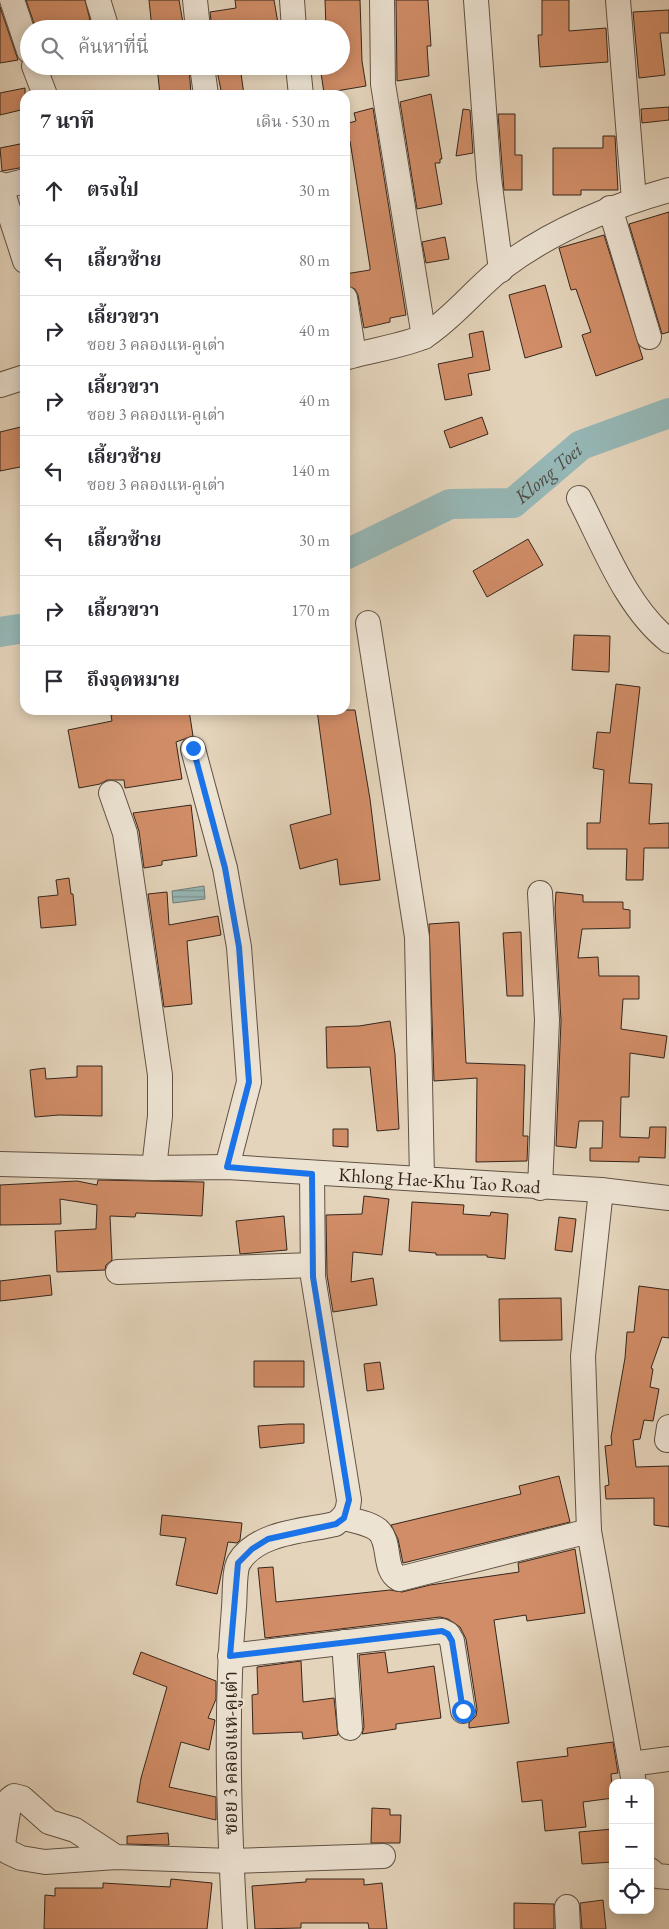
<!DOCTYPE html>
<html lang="th">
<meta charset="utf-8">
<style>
:root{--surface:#fff;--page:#f7f7f7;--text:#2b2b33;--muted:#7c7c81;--line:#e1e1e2}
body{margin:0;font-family:"EB Garamond","Noto Serif Thai",serif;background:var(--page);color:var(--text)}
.controls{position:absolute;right:15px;bottom:15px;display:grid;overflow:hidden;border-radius:10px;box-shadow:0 2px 12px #0003}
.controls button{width:45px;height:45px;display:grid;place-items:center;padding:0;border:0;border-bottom:1px solid var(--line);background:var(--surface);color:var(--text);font:25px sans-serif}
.stop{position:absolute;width:15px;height:15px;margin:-11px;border:4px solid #1a73e8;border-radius:50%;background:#fff}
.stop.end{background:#1a73e8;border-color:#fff;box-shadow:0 1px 5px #0008}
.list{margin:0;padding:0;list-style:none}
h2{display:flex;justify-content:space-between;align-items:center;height:65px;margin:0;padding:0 20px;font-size:21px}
h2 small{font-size:16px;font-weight:400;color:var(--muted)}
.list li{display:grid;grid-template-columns:32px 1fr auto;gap:15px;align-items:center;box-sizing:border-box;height:70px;padding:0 20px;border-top:1px solid var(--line)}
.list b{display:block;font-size:19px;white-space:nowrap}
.list p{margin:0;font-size:16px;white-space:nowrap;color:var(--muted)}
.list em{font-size:16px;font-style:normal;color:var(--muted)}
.icon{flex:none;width:28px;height:28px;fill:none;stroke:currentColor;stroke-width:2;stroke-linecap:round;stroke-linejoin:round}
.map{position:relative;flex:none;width:669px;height:1929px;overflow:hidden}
.search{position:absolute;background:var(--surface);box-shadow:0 2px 12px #0003;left:20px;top:20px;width:330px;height:55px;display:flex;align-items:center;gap:12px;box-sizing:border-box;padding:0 18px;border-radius:28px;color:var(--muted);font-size:19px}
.panel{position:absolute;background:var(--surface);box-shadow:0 2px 12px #0003;left:20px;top:90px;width:330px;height:625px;border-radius:15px}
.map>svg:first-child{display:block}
</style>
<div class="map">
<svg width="669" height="1929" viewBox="0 0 669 1929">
<defs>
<pattern id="water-rules" width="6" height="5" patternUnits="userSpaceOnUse" patternTransform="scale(1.25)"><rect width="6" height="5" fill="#96b7b6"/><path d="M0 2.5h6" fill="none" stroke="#7b9593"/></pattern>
</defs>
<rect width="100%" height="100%" fill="#e4d4bb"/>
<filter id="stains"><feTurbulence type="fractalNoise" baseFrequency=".004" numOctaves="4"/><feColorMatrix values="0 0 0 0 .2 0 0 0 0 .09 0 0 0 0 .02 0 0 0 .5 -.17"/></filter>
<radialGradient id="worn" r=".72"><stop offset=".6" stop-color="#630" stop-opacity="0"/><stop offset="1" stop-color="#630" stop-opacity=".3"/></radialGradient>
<path fill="url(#water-rules)" stroke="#6f7d78" d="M 204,886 L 205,899 L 173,903 L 172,891 Z"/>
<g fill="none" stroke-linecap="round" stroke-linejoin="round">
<g stroke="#96b7b6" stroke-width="30">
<path id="s1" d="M 345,555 L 450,504 L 513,503 L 581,445 L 669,413"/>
<path d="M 0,632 L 19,629 L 25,630"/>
</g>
</g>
<path fill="#d18d67" stroke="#35261c" d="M 26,0 L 85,0 L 90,20 L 52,29 L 36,29 Z
M 149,0 L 179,0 L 184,29 L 152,29 Z
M 235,0 L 274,0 L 279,29 L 263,29 L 263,26 L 212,29 L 210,12 L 236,8 Z
M 325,0 L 360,0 L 362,61 L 366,86 L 324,93 L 320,66 L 341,66 L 341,29 L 326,29 Z
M 396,0 L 428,0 L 431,46 L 427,46 L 429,76 L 397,81 Z
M 542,0 L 569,0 L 569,31 L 606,28 L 608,62 L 540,67 L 538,35 L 542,35 Z
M 0,7 L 17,57 L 18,60 L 0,63 Z
M 669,10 L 669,33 L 660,33 L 665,75 L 639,78 L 633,12 Z
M 157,66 L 189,66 L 191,95 L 160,95 Z
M 216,66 L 240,66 L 244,95 L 222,95 Z
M 25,88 L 25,109 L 0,115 L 0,93 Z
M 431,94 L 442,159 L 440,159 L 440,163 L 435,163 L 442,204 L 417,209 L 400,102 Z
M 669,107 L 669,120 L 642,123 L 641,109 Z
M 373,108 L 406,315 L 390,318 L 390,322 L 364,328 L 358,295 L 355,289 L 345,285 L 345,274 L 370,270 L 370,267 L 350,141 L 345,142 L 345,124 L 356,121 L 354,113 Z
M 463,109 L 470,110 L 473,153 L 456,156 Z
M 498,114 L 515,114 L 515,155 L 522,155 L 522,190 L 504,190 Z
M 603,136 L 615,136 L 618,190 L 581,190 L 581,195 L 553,195 L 553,148 L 603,148 Z
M 25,143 L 25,167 L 2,171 L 0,148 Z
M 669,212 L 669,332 L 662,334 L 629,224 Z
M 604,235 L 643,359 L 596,376 L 582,335 L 591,332 L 576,289 L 571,290 L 559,248 Z
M 445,237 L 449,259 L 426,263 L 422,242 Z
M 545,285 L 562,347 L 525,358 L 509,295 Z
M 483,331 L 490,370 L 468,374 L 472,395 L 445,400 L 438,364 L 473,357 L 469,334 Z
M 482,417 L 488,434 L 450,448 L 444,431 Z
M 25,426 L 25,466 L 0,471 L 0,432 Z
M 528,539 L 543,565 L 487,597 L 473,571 Z
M 574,635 L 610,636 L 609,672 L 572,670 Z
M 616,684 L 640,687 L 629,783 L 652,784 L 649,824 L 669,823 L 669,848 L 644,848 L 643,880 L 626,880 L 627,849 L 587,849 L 587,823 L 600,823 L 604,770 L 593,768 L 597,732 L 610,733 Z
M 142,710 L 189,710 L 193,736 L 176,742 L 182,779 L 125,788 L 124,780 L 107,780 L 100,784 L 79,788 L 68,730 L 112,721 L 111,715 Z
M 317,710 L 355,710 L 370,799 L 380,880 L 340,885 L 337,859 L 300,869 L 290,825 L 331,814 Z
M 191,805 L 197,856 L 162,861 L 162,865 L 144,868 L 139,831 L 133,813 Z
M 69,878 L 71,894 L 73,894 L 76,925 L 41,928 L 38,897 L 58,895 L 56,880 Z
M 167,892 L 169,925 L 218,916 L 221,935 L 187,941 L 192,1004 L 164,1007 L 148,894 Z
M 556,892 L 583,895 L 583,902 L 623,902 L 623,909 L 630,910 L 630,928 L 582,929 L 578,958 L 598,957 L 599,976 L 639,976 L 639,999 L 623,999 L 621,1029 L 667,1036 L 664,1058 L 630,1053 L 629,1097 L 621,1097 L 620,1137 L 649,1138 L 650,1127 L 666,1127 L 665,1158 L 639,1157 L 639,1162 L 590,1161 L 590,1148 L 602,1148 L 603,1121 L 579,1121 L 576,1148 L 556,1146 L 561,1021 L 555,908 Z
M 459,922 L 466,1063 L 525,1065 L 523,1136 L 528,1136 L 527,1161 L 476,1162 L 477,1078 L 434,1081 L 429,924 Z
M 521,932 L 523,996 L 507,996 L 503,933 Z
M 390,1021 L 395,1054 L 399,1129 L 377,1131 L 370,1067 L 327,1068 L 326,1027 L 359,1026 Z
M 77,1066 L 102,1066 L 102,1116 L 59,1115 L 35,1117 L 30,1070 L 45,1068 L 46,1079 L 77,1077 Z
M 333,1129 L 348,1129 L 348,1147 L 333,1146 Z
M 98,1180 L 204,1182 L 202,1216 L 136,1213 L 135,1217 L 110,1216 L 112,1260 L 106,1265 L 105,1270 L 57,1272 L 55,1231 L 96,1229 L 97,1205 L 60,1199 L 61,1224 L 0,1225 L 0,1185 L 77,1181 L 97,1185 Z
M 364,1196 L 389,1199 L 382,1255 L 353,1252 L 351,1282 L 373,1278 L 377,1305 L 333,1312 L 327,1275 L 326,1215 L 362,1214 Z
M 412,1202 L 464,1205 L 463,1214 L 490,1216 L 491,1212 L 508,1214 L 505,1259 L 487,1257 L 487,1255 L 436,1255 L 436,1253 L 409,1251 Z
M 284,1216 L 287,1250 L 240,1254 L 236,1221 Z
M 559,1217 L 576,1219 L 572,1252 L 555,1250 Z
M 50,1275 L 52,1295 L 0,1301 L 0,1281 Z
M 639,1286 L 669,1290 L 669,1338 L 662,1337 L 651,1368 L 653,1369 L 650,1387 L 659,1389 L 653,1421 L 644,1420 L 640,1439 L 633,1440 L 636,1467 L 669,1466 L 669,1527 L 654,1525 L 654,1498 L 606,1499 L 605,1486 L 609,1485 L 605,1446 L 612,1445 L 611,1437 L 625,1358 L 627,1332 L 634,1332 Z
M 561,1298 L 562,1340 L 500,1341 L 499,1299 Z
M 254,1361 L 304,1361 L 304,1387 L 254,1387 Z
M 380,1362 L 384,1389 L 367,1391 L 364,1364 Z
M 289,1424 L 304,1424 L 304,1443 L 260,1448 L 258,1426 Z
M 559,1476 L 570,1522 L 403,1563 L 398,1539 L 391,1525 L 521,1494 L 519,1486 Z
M 162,1515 L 242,1523 L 240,1540 L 237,1543 L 228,1542 L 217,1594 L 176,1585 L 186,1538 L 160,1535 Z
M 575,1549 L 585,1613 L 527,1621 L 526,1615 L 494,1620 L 509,1723 L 469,1728 L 469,1723 L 476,1716 L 477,1709 L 466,1639 L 460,1627 L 448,1619 L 440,1617 L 265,1638 L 258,1568 L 273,1567 L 276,1602 L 390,1590 L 402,1592 L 430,1585 L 519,1572 L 518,1563 Z
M 141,1652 L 216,1681 L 216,1699 L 208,1718 L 215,1720 L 209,1750 L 181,1742 L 169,1787 L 216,1797 L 216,1820 L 137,1802 L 141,1778 L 167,1687 L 133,1674 Z
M 385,1652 L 388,1673 L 434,1666 L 441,1718 L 396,1724 L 396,1729 L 362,1734 L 364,1727 L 359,1655 Z
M 301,1661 L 303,1702 L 334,1698 L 338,1735 L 303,1739 L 302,1732 L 253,1734 L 252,1695 L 258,1694 L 257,1667 Z
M 613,1742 L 618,1773 L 611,1774 L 613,1798 L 583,1802 L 586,1827 L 545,1831 L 542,1800 L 522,1802 L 517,1762 L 568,1756 L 567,1748 Z
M 372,1808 L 390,1809 L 390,1815 L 401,1815 L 400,1843 L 371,1843 Z
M 613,1829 L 613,1862 L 582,1864 L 579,1832 Z
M 168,1833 L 169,1845 L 127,1844 L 127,1836 Z
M 171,1879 L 212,1883 L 207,1929 L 44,1929 L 45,1895 L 55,1896 L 55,1888 L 103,1888 L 103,1883 L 170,1887 Z
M 306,1879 L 364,1879 L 364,1885 L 382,1883 L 387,1929 L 369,1929 L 368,1923 L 301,1923 L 301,1928 L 255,1929 L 252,1886 L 306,1882 Z
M 603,1900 L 606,1929 L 582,1929 L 580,1903 Z
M 514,1903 L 554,1904 L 554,1929 L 514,1929 Z"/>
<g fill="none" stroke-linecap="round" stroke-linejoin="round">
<defs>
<g id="minor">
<path d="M 12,0 L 29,51"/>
<path d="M 98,0 L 107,29"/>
<path d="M 195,0 L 198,29"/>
<path d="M 292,0 L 294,29"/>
<path d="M 382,0 L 383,84 L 424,337"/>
<path d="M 476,0 L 489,178 L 501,270"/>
<path d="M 618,0 L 634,200"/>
<path d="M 34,66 L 45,95"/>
<path d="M 202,66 L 206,95"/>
<path d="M 298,66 L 301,95"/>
<path d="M 0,184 L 25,261"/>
<path d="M 1,187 L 25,181"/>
<path d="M 610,208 L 649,337"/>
<path d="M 345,298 L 354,355"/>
<path d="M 345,358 C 364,352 411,344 425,336 C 454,317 475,289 502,268 C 552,230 609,207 669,190"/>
<path d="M 0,385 L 25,377"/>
<path d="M 579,498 C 604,546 626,607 669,641"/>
<path d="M 368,623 L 417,937 L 422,1178"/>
<path d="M 193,749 L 225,868 L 239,947 L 249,1082 L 227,1167"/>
<path d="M 111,793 L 125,833 L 160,1075 L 160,1116 L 154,1168"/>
<path id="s2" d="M 0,1164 L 154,1168 L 227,1167 L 601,1190 L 669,1198"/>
<path d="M 540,1188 L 547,1020 L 540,893"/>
<path d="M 601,1190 L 583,1356 L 589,1531 L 634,1783"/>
<path d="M 118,1272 L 313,1265"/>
<path d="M 667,1440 L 669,1427"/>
<path d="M 344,1518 C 355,1521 369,1523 378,1530 C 392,1543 382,1569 399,1579 L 589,1531"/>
<path d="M 344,1642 L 350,1728"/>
<path d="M 230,1656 L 442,1631 L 448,1634 L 452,1641 L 463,1711"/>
<path d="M 631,1764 L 669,1759"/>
<path d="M 116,1857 L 75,1830 L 49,1822 L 22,1798 L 14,1796 L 10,1799 L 3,1844 L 8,1852 L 21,1858 L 45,1862 L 116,1857 L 231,1861 L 383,1856"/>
<path d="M 650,1870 L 657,1876 L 669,1877"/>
<path d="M 567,1907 L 568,1929"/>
<path d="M 235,1929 C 229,1822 225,1713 234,1607 C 235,1597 234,1570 239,1562 C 257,1532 305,1531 335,1524 C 345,1517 348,1512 349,1500 L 313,1277 L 312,1174"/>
</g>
</defs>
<use href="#minor" stroke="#615244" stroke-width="26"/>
<use href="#minor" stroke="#ede3d3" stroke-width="24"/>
</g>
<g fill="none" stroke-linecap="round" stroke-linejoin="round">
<path stroke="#1a73e8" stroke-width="6" d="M 193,748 L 225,868 L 239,947 L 249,1082 L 227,1167 L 312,1174 L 313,1277 L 349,1500 L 344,1518 L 336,1524 L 268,1539 L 252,1549 L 238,1563 L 230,1656 L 442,1631 L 448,1634 L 452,1641 L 463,1711"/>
</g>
<g text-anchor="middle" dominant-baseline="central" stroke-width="4.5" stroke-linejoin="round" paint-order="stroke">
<g font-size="19" fill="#35261c" stroke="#ede3d3">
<text stroke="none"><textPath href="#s2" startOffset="440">Khlong Hae-Khu Tao Road</textPath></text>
<text transform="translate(230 1753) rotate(-90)">ซอย 3 คลองแห-คูเต่า</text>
</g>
<g font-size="20" font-style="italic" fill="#4d4a42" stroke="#ede3d3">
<text stroke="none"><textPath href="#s1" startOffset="226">Klong Toei</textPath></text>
</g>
</g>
<rect width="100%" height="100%" filter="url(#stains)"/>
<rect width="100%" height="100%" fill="url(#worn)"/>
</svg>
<div class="controls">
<button>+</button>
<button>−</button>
<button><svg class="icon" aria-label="locate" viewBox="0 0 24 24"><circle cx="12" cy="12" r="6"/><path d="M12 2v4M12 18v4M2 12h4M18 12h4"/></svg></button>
</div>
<div class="stop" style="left:463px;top:1711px"></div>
<div class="stop end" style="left:193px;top:748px"></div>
<div class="search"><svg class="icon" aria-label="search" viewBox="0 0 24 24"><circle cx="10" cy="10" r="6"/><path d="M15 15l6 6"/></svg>ค้นหาที่นี่</div>
<section class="panel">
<h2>7 นาที<small>เดิน · 530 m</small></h2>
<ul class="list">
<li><svg class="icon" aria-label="ahead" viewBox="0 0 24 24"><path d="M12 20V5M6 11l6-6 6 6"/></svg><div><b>ตรงไป</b></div><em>30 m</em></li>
<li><svg class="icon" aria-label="left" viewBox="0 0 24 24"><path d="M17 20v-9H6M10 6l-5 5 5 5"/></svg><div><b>เลี้ยวซ้าย</b></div><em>80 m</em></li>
<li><svg class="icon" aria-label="right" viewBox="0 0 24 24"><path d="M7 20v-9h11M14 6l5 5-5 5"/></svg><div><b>เลี้ยวขวา</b><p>ซอย 3 คลองแห-คูเต่า</p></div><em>40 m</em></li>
<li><svg class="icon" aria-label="right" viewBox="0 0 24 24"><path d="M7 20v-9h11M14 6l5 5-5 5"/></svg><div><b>เลี้ยวขวา</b><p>ซอย 3 คลองแห-คูเต่า</p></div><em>40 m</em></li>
<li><svg class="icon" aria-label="left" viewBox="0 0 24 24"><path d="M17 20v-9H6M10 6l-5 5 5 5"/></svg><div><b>เลี้ยวซ้าย</b><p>ซอย 3 คลองแห-คูเต่า</p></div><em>140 m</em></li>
<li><svg class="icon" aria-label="left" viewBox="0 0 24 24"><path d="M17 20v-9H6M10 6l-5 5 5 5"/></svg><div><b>เลี้ยวซ้าย</b></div><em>30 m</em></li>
<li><svg class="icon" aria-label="right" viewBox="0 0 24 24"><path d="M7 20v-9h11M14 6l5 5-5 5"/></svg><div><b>เลี้ยวขวา</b></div><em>170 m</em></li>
<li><svg class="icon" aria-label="arrive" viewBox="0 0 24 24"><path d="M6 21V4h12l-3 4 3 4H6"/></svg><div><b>ถึงจุดหมาย</b></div></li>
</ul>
</section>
</div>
